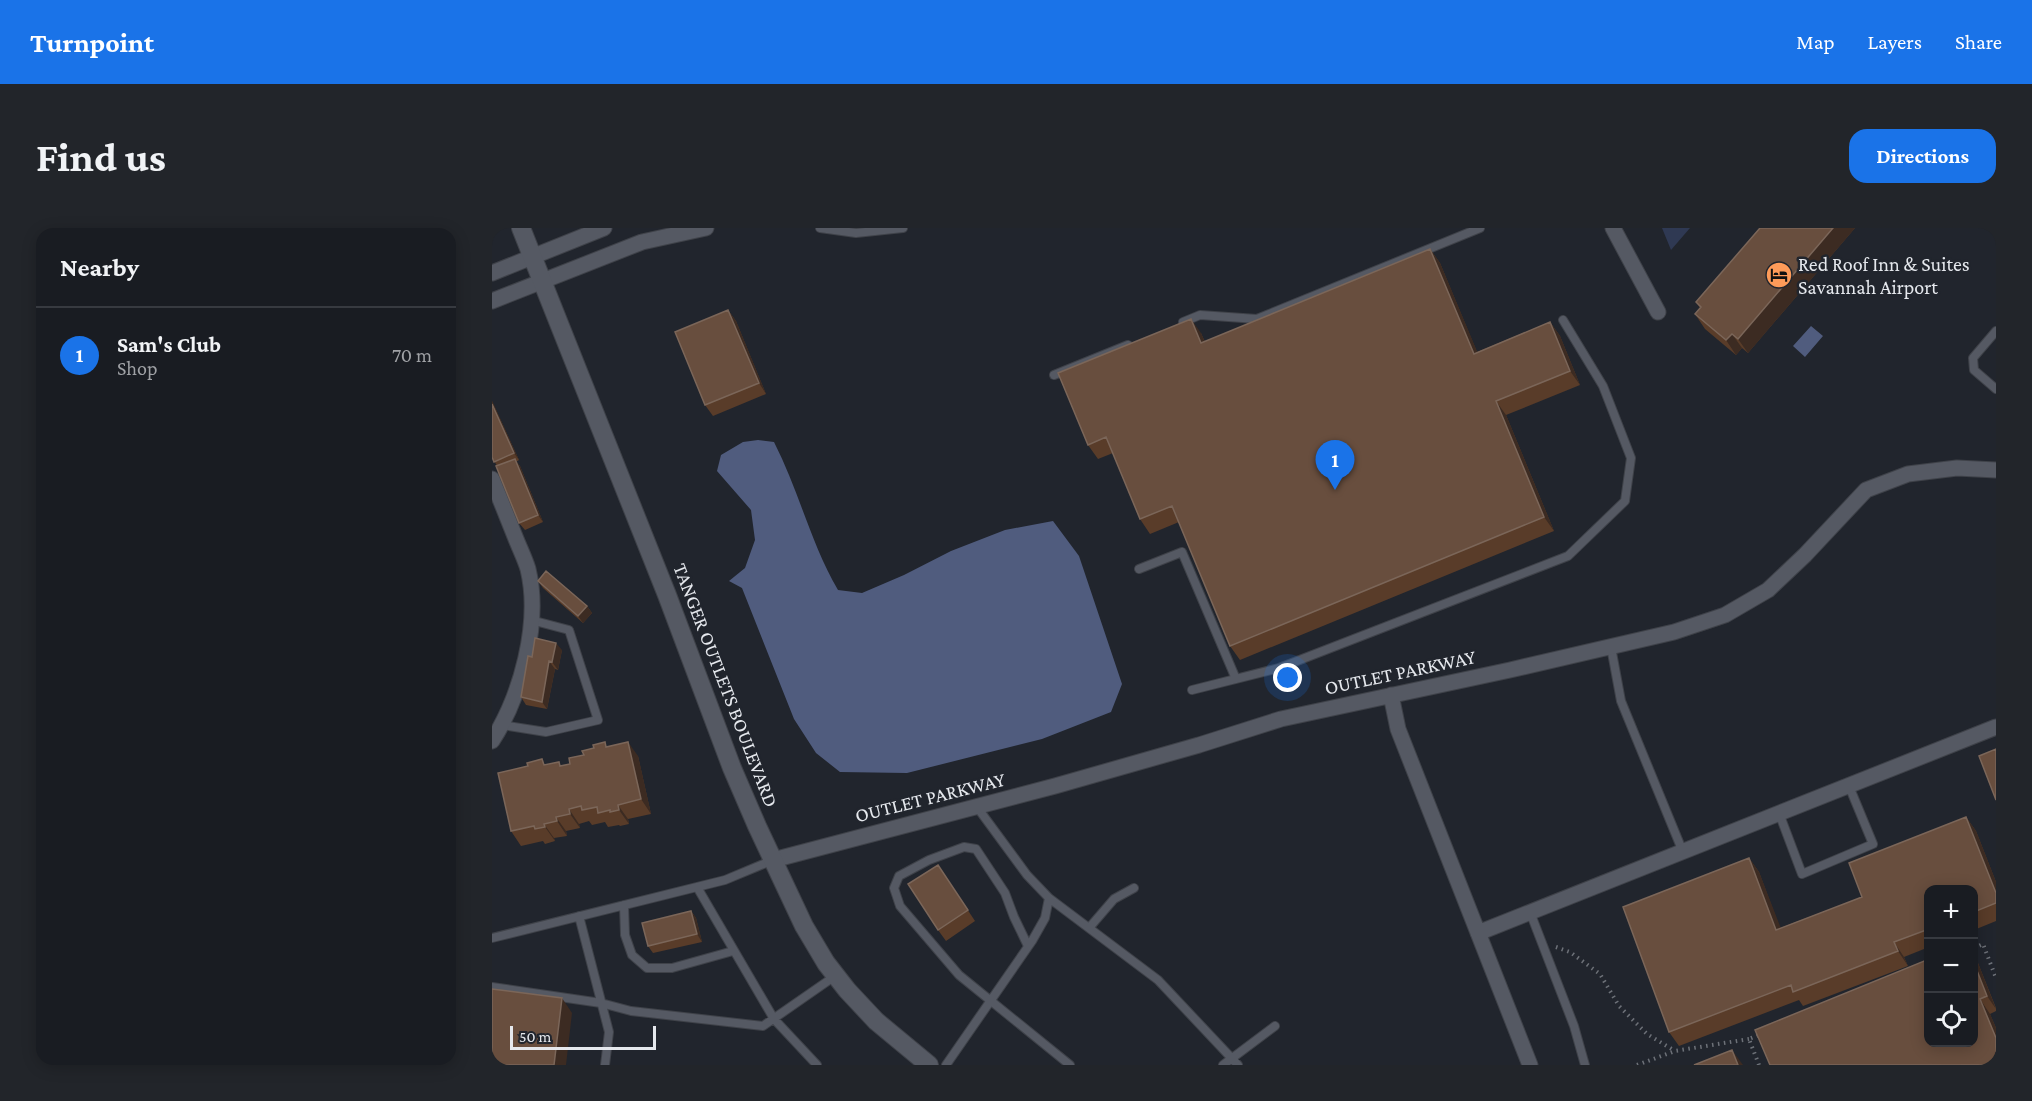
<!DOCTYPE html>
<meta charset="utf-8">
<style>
:root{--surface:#191c22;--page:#22252a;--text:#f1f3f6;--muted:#9fa1a5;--line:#373a40;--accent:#1a73e8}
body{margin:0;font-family:"Crimson Pro",serif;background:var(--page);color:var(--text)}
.controls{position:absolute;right:18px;bottom:18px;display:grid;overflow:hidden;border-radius:12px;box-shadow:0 3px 15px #0003}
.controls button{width:54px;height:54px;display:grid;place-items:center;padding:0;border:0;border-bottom:2px solid var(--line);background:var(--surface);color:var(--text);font:30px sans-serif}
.scale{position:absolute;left:18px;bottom:15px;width:146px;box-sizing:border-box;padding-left:6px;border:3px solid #e5e8ed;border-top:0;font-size:16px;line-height:21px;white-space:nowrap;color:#e5e8ed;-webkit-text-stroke:4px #21252d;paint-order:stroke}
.you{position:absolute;left:796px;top:450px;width:21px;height:21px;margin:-15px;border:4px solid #fff;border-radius:50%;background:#1a73e8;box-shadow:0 0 0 9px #1a73e833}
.badge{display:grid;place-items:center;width:39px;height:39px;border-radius:50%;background:var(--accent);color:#fff;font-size:20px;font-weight:700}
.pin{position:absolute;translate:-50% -50px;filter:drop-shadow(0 2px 3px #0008)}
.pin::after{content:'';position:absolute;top:32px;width:21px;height:18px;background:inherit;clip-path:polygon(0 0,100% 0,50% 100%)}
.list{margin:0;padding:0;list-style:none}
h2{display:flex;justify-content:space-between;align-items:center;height:78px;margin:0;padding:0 24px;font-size:26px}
h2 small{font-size:20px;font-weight:400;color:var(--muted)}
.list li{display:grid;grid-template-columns:39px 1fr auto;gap:18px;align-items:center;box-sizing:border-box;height:96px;padding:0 24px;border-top:2px solid var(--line)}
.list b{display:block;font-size:22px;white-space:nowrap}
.list p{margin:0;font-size:20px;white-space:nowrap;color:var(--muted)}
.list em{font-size:20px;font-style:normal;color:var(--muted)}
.icon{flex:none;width:33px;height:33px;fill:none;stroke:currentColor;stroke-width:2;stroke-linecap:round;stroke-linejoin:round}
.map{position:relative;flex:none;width:1504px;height:837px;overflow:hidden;border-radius:18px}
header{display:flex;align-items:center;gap:36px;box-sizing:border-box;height:84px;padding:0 30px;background:var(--accent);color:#fff}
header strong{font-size:28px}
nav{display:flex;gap:33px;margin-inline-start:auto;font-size:21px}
.intro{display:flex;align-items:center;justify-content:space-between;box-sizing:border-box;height:144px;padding:0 36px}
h1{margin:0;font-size:42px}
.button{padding:15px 27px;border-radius:18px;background:var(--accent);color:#fff;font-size:21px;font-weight:700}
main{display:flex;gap:36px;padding:0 36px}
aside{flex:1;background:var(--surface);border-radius:18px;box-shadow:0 3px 15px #0003}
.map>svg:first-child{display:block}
</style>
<header>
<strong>Turnpoint</strong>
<nav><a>Map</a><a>Layers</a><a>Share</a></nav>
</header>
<div class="intro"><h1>Find us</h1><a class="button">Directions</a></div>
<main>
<aside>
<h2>Nearby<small></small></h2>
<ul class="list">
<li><span class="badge">1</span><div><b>Sam's Club</b><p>Shop</p></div><em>70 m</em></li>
</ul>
</aside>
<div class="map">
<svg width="1504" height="837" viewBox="0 0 1504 837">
<rect width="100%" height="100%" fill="#21252d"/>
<path fill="#2f3953" d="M 1170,0 L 1198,0 L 1179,22 Z"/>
<path fill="#505c7e" d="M 1319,98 L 1331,108 L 1313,129 L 1301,118 Z
M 266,212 L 282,214 C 307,263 319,316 346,362 L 370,365 L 412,347 L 459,323 L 513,302 L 561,293 L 587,328 L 630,456 L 619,484 L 550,511 L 415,545 L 348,544 L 324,525 L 302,491 L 250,360 L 237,353 L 253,340 L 263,312 L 259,282 L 225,243 L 229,227 L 251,214 Z"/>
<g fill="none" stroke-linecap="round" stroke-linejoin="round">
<defs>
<path id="service" d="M 328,0 L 364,5 L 411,0
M 691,94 L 708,87 L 765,91 L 988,0
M 1504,103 L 1481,130 L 1482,142 L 1504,161
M 562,147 L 636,117
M 647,341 L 690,324 L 744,451
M 1119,419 L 1129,473 L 1191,624
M 700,462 L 787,440 L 1076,328 L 1133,273 L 1139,230 L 1111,158 L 1071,92
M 10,497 L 54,504 L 106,492 L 77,402 L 39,392
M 1287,585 L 1310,646 L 1381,616 L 1357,558
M 205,659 L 282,791 L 325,837
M 557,670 L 666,752 L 746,837
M 132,677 L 133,707 L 140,727 L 155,740 L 180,740 L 241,723
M 1038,684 L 1082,798 L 1093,837
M 87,688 L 117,804 L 113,837
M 597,700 L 622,671 L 642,660
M 0,710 L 233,652 L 281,632
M 536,718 L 522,689 L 513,665 L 484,621 L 472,619 L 437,632 L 407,648 L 402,660 L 408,678 L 467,747 L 578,837
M 0,759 L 109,775 L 139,783 L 271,798 L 343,748
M 454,837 L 540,713 L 553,690 L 557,670 L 535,647 L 485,579
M 731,837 L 783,798"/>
<path id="minor" d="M 1121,0 L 1166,84
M 0,45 L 112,0
M 0,73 L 150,14 L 214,0
M 0,251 C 8,271 16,291 24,311 C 28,321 33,331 36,341 C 49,395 29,468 0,513
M 899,467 L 906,501 L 1038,837
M 281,632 L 563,558 L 707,517 L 789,491 L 1018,442 L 1182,404 L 1233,387 L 1276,362 L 1313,327 L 1374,262 L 1416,246 L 1465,240 L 1504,242
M 986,705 L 1504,499"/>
<path id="tertiary" d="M 29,0 L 175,367 L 240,540 L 265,598 L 312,698 L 334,735 L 355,762 L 384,793 L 437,837"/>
</defs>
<use href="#service" stroke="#3f4249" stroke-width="10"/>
<use href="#minor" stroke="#3f4249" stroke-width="17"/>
<use href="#tertiary" stroke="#3f4249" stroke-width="20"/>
<path stroke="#6d7178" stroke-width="4" stroke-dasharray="1.5 4.5" stroke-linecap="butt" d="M 1064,719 L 1078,724 L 1108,746 L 1127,778 L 1155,806 L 1183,823
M 1482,720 L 1491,716 L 1504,750
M 1145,837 L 1183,823 L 1257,811
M 1267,837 L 1257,811 L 1269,806"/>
<use href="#service" stroke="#555963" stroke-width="8"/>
<use href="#minor" stroke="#555963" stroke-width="15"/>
<use href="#tertiary" stroke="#555963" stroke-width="18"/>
</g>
<path fill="#593c29" d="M 1268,0 L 1363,0 L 1256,125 L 1250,120 L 1244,127 L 1213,101 L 1203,86 L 1208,80 L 1204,74 Z
M 938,21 L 948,35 L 985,124 L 1058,94 L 1068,108 L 1088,157 L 1014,187 L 1062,303 L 748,432 L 738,418 L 687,294 L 658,306 L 648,291 L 621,225 L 606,231 L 596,217 L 709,105 L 713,114 Z
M 236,82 L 244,93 L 274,166 L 221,188 L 213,177 Z
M 0,173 L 27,232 L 24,234 L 28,238 L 51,294 L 33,302 L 27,295 L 5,238 L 0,229 Z
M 46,353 L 95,378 L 100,385 L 91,395 L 51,360 Z
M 70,422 L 66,442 L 63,441 L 55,481 L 34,477 L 29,469 L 40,429 Z
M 116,518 L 146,528 L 159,586 L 136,591 L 137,596 L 128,598 L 127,597 L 116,599 L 113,594 L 100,597 L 97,593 L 87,596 L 88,600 L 74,603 L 75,608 L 62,610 L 63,613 L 53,616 L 51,613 L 29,618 L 19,603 L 54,537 L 70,538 L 78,536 L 92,527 Z
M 1474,589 L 1484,603 L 1504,654 L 1504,693 L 1482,702 L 1482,662 L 1437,662 L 1437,719 L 1412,729 L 1416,738 L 1311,778 L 1307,772 L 1187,818 L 1177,804 L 1257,630 L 1267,644 L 1288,700 L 1370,669 Z
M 446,637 L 483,693 L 454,713 L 446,702 Z
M 199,683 L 204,690 L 210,714 L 161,725 L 156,718 Z
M 1482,727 L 1484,730 L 1504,780 L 1504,783 L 1498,786 L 1504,800 L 1504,837 L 1482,814 Z"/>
<path fill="#3c2b22" d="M 1341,0 L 1363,0 L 1256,125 L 1246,111 Z
M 938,21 L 948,35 L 992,140 L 982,126 Z
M 236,82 L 244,93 L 274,166 L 267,155 Z
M 699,91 L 709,105 L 719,129 L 709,115 Z
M 1058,94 L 1068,108 L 1088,157 L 1078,143 Z
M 1240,106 L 1250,120 L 1244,127 L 1234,112 Z
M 0,173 L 2,177 L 27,232 L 22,225 L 0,176 Z
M 1004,173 L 1014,187 L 1062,303 L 1052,289 Z
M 23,231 L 28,238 L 51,294 L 46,287 Z
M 95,378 L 100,385 L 91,395 L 86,388 Z
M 64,415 L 70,422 L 66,442 L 60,434 Z
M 57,433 L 63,441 L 55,481 L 50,474 Z
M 136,514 L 146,528 L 159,586 L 149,571 Z
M 126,577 L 136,591 L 137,596 L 127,582 Z
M 77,581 L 87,596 L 88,600 L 78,586 Z
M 64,589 L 74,603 L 75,608 L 65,593 Z
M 1474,589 L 1484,603 L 1504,654 L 1504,665 Z
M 52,596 L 62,610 L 63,613 L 53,599 Z
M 1257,630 L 1267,644 L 1295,716 L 1284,702 Z
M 199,683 L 204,690 L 210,714 L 205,706 Z
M 1402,714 L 1412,729 L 1416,738 L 1406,723 Z
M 1482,727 L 1484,730 L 1504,781 L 1495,768 L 1482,735 Z
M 70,770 L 80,785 L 74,837 L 62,837 Z
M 1488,771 L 1498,786 L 1504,800 L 1504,810 Z
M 1240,822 L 1251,837 L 1246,837 Z"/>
<path fill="#684e3e" stroke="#7b6659" stroke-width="1.5" d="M 1268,0 L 1341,0 L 1246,111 L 1240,106 L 1234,112 L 1203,86 L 1209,79 L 1204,74 Z
M 938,21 L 982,126 L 1058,94 L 1078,143 L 1004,173 L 1052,289 L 738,418 L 680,278 L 648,291 L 614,209 L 596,217 L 566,145 L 699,91 L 709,115 Z
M 236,82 L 267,155 L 213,177 L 183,104 Z
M 0,176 L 22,225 L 2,234 L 0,229 Z
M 23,231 L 46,287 L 27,295 L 4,238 Z
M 54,343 L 95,378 L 86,388 L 46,353 Z
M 43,410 L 64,415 L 60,434 L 57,433 L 50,474 L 29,469 L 36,428 L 40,429 Z
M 113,514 L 114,519 L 136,514 L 149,571 L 126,577 L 127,582 L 118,584 L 118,582 L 106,585 L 105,579 L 90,582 L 89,578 L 77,581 L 78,586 L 64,589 L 65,593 L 52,596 L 53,599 L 43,601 L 42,598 L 19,603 L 6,545 L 36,538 L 35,535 L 50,531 L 52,537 L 67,534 L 68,538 L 78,536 L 77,530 L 92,527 L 90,523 L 102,520 L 101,517 Z
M 1504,521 L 1504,572 L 1487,528 Z
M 1474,589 L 1504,665 L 1504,675 L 1482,684 L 1482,662 L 1437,662 L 1437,701 L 1402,714 L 1406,723 L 1301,764 L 1299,757 L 1177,804 L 1131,679 L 1257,630 L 1284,702 L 1370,669 L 1357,635 Z
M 446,637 L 476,682 L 446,702 L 416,656 Z
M 199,683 L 205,706 L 156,718 L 150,695 Z
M 1437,731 L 1437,814 L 1482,814 L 1482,735 L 1495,768 L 1488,771 L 1504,810 L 1504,837 L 1278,837 L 1263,802 Z
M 0,761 L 70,770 L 62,837 L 0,837 Z
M 1240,822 L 1246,837 L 1202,837 Z"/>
<defs>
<symbol id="hotel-disc" viewBox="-11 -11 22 22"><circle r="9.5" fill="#fe9b59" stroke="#21252d"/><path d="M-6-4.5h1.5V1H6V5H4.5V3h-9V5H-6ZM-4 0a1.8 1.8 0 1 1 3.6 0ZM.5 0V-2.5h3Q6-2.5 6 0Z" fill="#111"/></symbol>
</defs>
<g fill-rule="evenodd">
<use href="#hotel-disc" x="1272" y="32" width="30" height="30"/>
</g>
<g text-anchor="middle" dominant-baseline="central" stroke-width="5" stroke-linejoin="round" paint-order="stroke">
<g font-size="20" fill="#e5e8ed" stroke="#21252d" text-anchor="start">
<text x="1306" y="36">Red Roof Inn &amp; Suites<tspan x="1306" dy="23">Savannah Airport</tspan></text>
</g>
<g font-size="20" fill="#e5e8ed" stroke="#21252d">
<text transform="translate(908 444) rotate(-12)">OUTLET PARKWAY</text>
<text transform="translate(234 457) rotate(69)">TANGER OUTLETS BOULEVARD</text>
<text transform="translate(438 569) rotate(-14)">OUTLET PARKWAY</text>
</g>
</g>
</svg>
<div class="controls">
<button>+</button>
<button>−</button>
<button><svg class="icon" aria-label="locate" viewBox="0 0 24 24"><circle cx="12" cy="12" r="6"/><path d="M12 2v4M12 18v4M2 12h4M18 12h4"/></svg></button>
</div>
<div class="scale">50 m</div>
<div class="you"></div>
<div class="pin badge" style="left:843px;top:262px">1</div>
</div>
</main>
